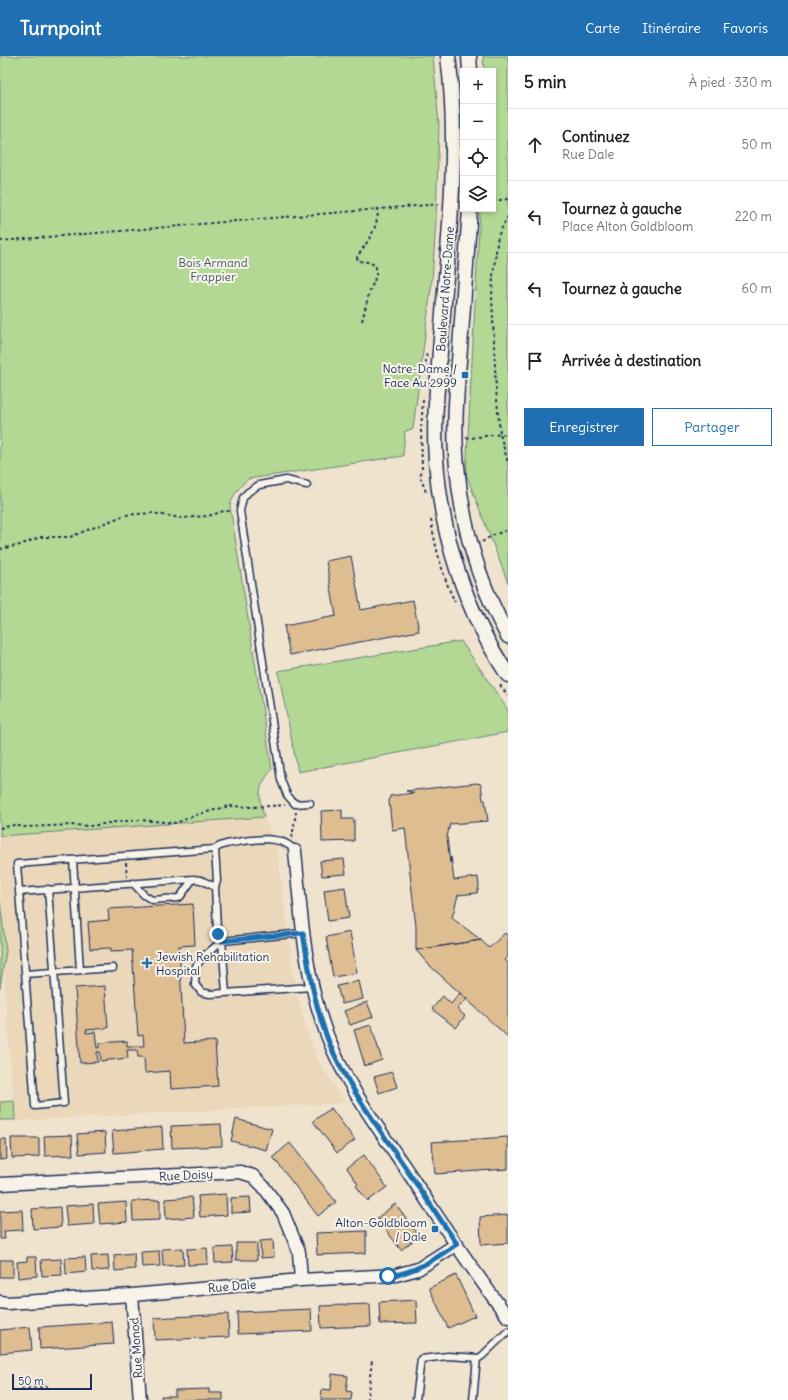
<!DOCTYPE html>
<html lang="fr">
<meta charset="utf-8">
<style>
:root{--surface:#fff;--page:#f2f2f2;--text:#222;--muted:#767676;--line:#e0e0e0;--accent:#1f6fb2}
body{margin:0;font-family:Delius,sans-serif;background:var(--page);color:var(--text)}
.controls{position:absolute;right:12px;top:12px;display:grid;overflow:hidden;border-radius:0px;box-shadow:0 2px 6px #0003}
.controls button{width:36px;height:36px;display:grid;place-items:center;padding:0;border:0;border-bottom:1px solid var(--line);background:var(--surface);color:var(--text);font:20px sans-serif}
.scale{position:absolute;left:12px;bottom:10px;width:80px;box-sizing:border-box;padding-left:4px;border:2px solid #1b2f5e;border-top:0;font-size:11px;line-height:14px;white-space:nowrap;color:#1b2f5e;-webkit-text-stroke:3px #f7f3e8;paint-order:stroke}
.stop{position:absolute;width:12px;height:12px;margin:-9px;border:3px solid #1f6fb2;border-radius:50%;background:#fff}
.stop.end{background:#1f6fb2;border-color:#fff;box-shadow:0 1px 4px #0008}
.list{margin:0;padding:0;list-style:none}
h2{display:flex;justify-content:space-between;align-items:center;height:52px;margin:0;padding:0 16px;font-size:17px}
h2 small{font-size:13px;font-weight:400;color:var(--muted)}
.list li{display:grid;grid-template-columns:26px 1fr auto;gap:12px;align-items:center;box-sizing:border-box;height:72px;padding:0 16px;border-top:1px solid var(--line)}
.list b{display:block;font-size:15px;white-space:nowrap}
.list p{margin:0;font-size:13px;white-space:nowrap;color:var(--muted)}
.list em{font-size:13px;font-style:normal;color:var(--muted)}
.actions{display:flex;gap:8px;padding:12px 16px}
.actions a{flex:1;padding:9px 0;border:1px solid var(--accent);border-radius:0px;text-align:center;font-size:14px;color:var(--accent)}
.actions .main{background:var(--accent);color:#fff}
.icon{flex:none;width:22px;height:22px;fill:none;stroke:currentColor;stroke-width:2;stroke-linecap:round;stroke-linejoin:round}
.map{position:relative;flex:none;width:508px;height:1344px;overflow:hidden}
header{display:flex;align-items:center;gap:24px;box-sizing:border-box;height:56px;padding:0 20px;background:var(--accent);color:#fff}
header strong{font-size:19px}
nav{display:flex;gap:22px;margin-inline-start:auto;font-size:14px}
main{display:flex}
aside{flex:1;background:var(--surface)}
.map>svg:first-child{display:block}
</style>
<header>
<strong>Turnpoint</strong>
<nav><a>Carte</a><a>Itinéraire</a><a>Favoris</a></nav>
</header>
<main>
<div class="map">
<svg width="508" height="1344" viewBox="0 0 508 1344">
<rect width="100%" height="100%" fill="#f0e3ce"/>
<filter id="ink" filterUnits="userSpaceOnUse"><feTurbulence type="fractalNoise" baseFrequency=".025" numOctaves="2"/><feDisplacementMap in="SourceGraphic" scale="8" xChannelSelector="R" yChannelSelector="G"/><feConvolveMatrix kernelMatrix="1 2 1 2 8 2 1 2 1" color-interpolation-filters="sRGB"/></filter>
<g filter="url(#ink)">
<path fill="#ebd8bb" d="M 264,761 L 277,792 L 296,935 L 310,984 L 318,1004 L 345,1047 L 15,1065 L 0,874 L 0,780 Z"/>
<path fill="#b2d894" stroke="#668479" d="M 0,0 L 433,0 L 439,68 L 436,165 L 432,225 L 413,373 L 405,375 L 403,400 L 248,423 C 239,431 233,439 230,450 L 272,713 C 257,733 258,737 264,761 L 0,780 Z
M 483,0 L 508,0 L 508,527 L 466,418 L 480,153 L 493,153 L 493,15 L 484,15 Z
M 461,585 L 508,654 L 508,676 L 298,716 L 278,615 Z
M 0,845 L 6,895 L 0,932 Z
M 14,1045 L 15,1064 L 0,1064 L 0,1046 Z"/>
<path fill="#debd90" stroke="#1b2f5e" d="M 351,500 L 361,554 L 413,544 L 419,575 L 290,599 L 284,570 L 336,560 L 326,505 Z
M 476,727 L 481,728 L 483,744 L 485,744 L 488,765 L 450,768 L 447,781 L 450,807 L 451,801 L 454,824 L 478,821 L 479,831 L 477,837 L 458,839 L 452,862 L 481,884 L 416,894 L 416,871 L 405,772 L 392,774 L 389,745 L 390,740 L 414,737 L 406,735 Z
M 342,754 L 342,763 L 354,763 L 354,785 L 322,786 L 321,755 Z
M 344,803 L 346,818 L 322,820 L 320,805 Z
M 345,831 L 349,862 L 328,865 L 324,834 Z
M 193,848 L 195,889 L 179,890 L 184,987 L 215,985 L 218,1030 L 171,1033 L 170,1015 L 145,1017 L 144,1001 L 138,1001 L 137,994 L 127,994 L 128,1002 L 101,1005 L 100,996 L 97,996 L 98,1006 L 80,1007 L 75,932 L 105,930 L 108,972 L 86,974 L 86,977 L 95,976 L 97,992 L 100,991 L 100,987 L 127,985 L 127,990 L 144,990 L 143,979 L 138,980 L 132,894 L 111,895 L 111,892 L 90,893 L 88,866 L 109,864 L 108,853 Z
M 350,876 L 357,917 L 333,921 L 326,881 Z
M 505,877 L 508,881 L 508,901 L 505,904 L 508,907 L 508,981 L 427,907 L 416,894 L 481,884 L 489,892 Z
M 359,925 L 363,943 L 342,948 L 337,930 Z
M 460,937 L 467,943 L 457,953 L 465,960 L 456,972 L 432,953 L 443,940 L 451,948 Z
M 367,946 L 373,961 L 350,969 L 344,955 Z
M 371,969 L 382,1004 L 365,1010 L 354,974 Z
M 392,1016 L 397,1031 L 379,1037 L 374,1021 Z
M 331,1052 L 355,1084 L 337,1097 L 313,1065 Z
M 236,1063 L 272,1073 L 266,1094 L 231,1085 Z
M 221,1068 L 222,1090 L 172,1092 L 171,1070 Z
M 162,1071 L 163,1093 L 114,1097 L 112,1075 Z
M 105,1076 L 106,1096 L 79,1098 L 77,1078 Z
M 72,1079 L 73,1099 L 45,1100 L 44,1080 Z
M 508,1081 L 508,1113 L 435,1118 L 432,1086 Z
M 11,1082 L 39,1082 L 39,1101 L 12,1102 Z
M 0,1083 L 6,1083 L 7,1103 L 0,1104 Z
M 290,1087 L 336,1146 L 318,1160 L 273,1101 Z
M 364,1099 L 387,1131 L 368,1145 L 356,1130 L 358,1128 L 347,1112 Z
M 226,1138 L 227,1159 L 200,1161 L 198,1140 Z
M 192,1141 L 194,1161 L 166,1163 L 165,1143 Z
M 250,1141 L 251,1156 L 231,1157 L 231,1142 Z
M 160,1144 L 160,1164 L 133,1165 L 132,1145 Z
M 126,1146 L 127,1166 L 100,1168 L 98,1148 Z
M 93,1148 L 94,1168 L 67,1170 L 65,1150 Z
M 395,1148 L 419,1180 L 401,1194 L 377,1162 Z
M 60,1151 L 61,1171 L 33,1173 L 32,1153 Z
M 22,1154 L 23,1174 L 4,1175 L 5,1183 L 0,1183 L 0,1155 Z
M 508,1159 L 508,1187 L 481,1189 L 480,1161 Z
M 366,1175 L 366,1197 L 317,1199 L 316,1177 Z
M 273,1184 L 274,1201 L 261,1202 L 260,1185 Z
M 236,1187 L 257,1187 L 257,1204 L 236,1204 Z
M 232,1191 L 233,1206 L 215,1207 L 214,1192 Z
M 183,1192 L 184,1209 L 163,1210 L 162,1193 Z
M 207,1192 L 208,1208 L 188,1209 L 187,1193 Z
M 159,1195 L 160,1210 L 142,1211 L 141,1196 Z
M 134,1197 L 135,1213 L 115,1215 L 114,1199 Z
M 108,1199 L 109,1214 L 92,1215 L 91,1200 Z
M 27,1201 L 36,1201 L 37,1220 L 18,1222 L 17,1206 L 27,1205 Z
M 85,1201 L 86,1216 L 66,1218 L 65,1202 Z
M 61,1203 L 62,1219 L 42,1220 L 41,1204 Z
M 0,1204 L 13,1204 L 13,1221 L 0,1221 Z
M 456,1219 L 475,1260 L 448,1272 L 429,1232 Z
M 416,1244 L 417,1267 L 380,1268 L 379,1246 Z
M 370,1248 L 371,1270 L 321,1272 L 320,1250 Z
M 311,1253 L 312,1275 L 238,1278 L 237,1256 Z
M 228,1258 L 229,1281 L 155,1284 L 154,1262 Z
M 112,1266 L 114,1288 L 40,1293 L 39,1271 Z
M 30,1271 L 32,1294 L 0,1297 L 0,1274 Z
M 332,1318 L 348,1320 L 346,1335 L 352,1336 L 351,1344 L 321,1344 L 322,1333 L 331,1334 Z
M 209,1333 L 209,1337 L 223,1337 L 223,1344 L 162,1344 L 161,1340 L 175,1340 L 175,1334 Z"/>
<g fill="none" stroke-linecap="round" stroke-linejoin="round">
<defs>
<path id="service" d="M 307,429 L 286,424 L 259,429 L 248,436 L 243,442 L 240,455 L 281,724 L 287,739 L 295,748 L 310,747
M 73,804 L 80,914
M 133,827 L 144,839 L 152,844 L 178,842 L 180,841 L 193,823
M 48,833 L 64,1047 L 35,1050 L 17,808 L 215,793
M 19,836 L 193,823 L 201,824 L 215,831
M 303,877 L 222,885 L 205,899 L 196,910 L 195,928 L 201,936 L 210,938 L 312,931
M 25,918 L 113,912
M 226,937 L 222,885 L 218,878 L 217,873 L 215,831 L 217,825 L 215,793 L 220,790 L 226,788 C 246,785 281,776 295,795
M 416,1344 L 421,1303 L 448,1300 L 479,1302 L 482,1300 L 508,1275
M 473,1344 L 477,1302"/>
<path id="minor" d="M 295,795 C 301,857 304,920 327,979 C 346,1030 380,1074 410,1119 C 442,1167 473,1216 508,1261
M 0,1128 L 240,1116 L 253,1120 L 263,1130 L 283,1157 L 299,1196 L 301,1224
M 132,1239 L 140,1344
M 0,1246 L 7,1247 L 132,1239 L 301,1224 L 396,1219 L 418,1213 L 457,1188"/>
<path id="tertiary" d="M 448,0 C 460,94 448,189 441,283 C 438,323 433,364 436,404 C 441,480 466,556 508,619
M 469,0 L 470,15
M 470,153 C 467,199 463,246 460,292 C 457,331 453,371 457,410 C 462,470 479,528 508,580"/>
</defs>
<use href="#service" stroke="#1b2f5e" stroke-width="9"/>
<use href="#minor" stroke="#1b2f5e" stroke-width="15"/>
<use href="#tertiary" stroke="#1b2f5e" stroke-width="17"/>
<path stroke="#1b2f5e" stroke-width="2" stroke-dasharray="3 3" stroke-linecap="butt" d="M 493,145 L 508,143
M 508,160 L 498,180 L 493,220 L 492,240 L 496,333 L 500,378 L 508,407
M 0,185 L 439,148
M 362,265 L 369,237 L 376,220 L 376,210 L 369,206 L 358,205 L 357,201 C 368,185 378,173 378,153
M 425,313 L 427,296
M 423,344 L 421,374 L 422,414 L 420,420 L 426,436
M 466,382 C 480,382 494,377 508,379
M 431,464 C 435,490 443,522 455,546
M 482,486 L 493,479 L 508,474
M 0,493 L 20,489 L 40,481 L 70,481 L 125,459 L 152,457 L 181,462 L 208,460 L 224,455 L 232,455
M 500,629 L 508,640
M 0,772 L 14,769 L 25,771 L 72,769 L 90,770 L 115,766 L 141,764 L 176,767 L 196,759 L 229,750 L 254,751 L 285,749
M 292,782 L 296,756
M 126,807 L 127,821
M 21,1333 L 50,1330
M 367,1344 L 372,1305"/>
<use href="#service" stroke="#f7f3e8" stroke-width="6"/>
<use href="#minor" stroke="#f7f3e8" stroke-width="12"/>
<use href="#tertiary" stroke="#f7f3e8" stroke-width="14"/>
</g>
</g>
<g fill="none" stroke-linecap="round" stroke-linejoin="round" filter="url(#ink)">
<path stroke="#1f6fb2" stroke-width="5" d="M 218,878 L 222,885 L 303,877 C 309,915 315,953 330,989 C 344,1021 364,1051 384,1080 C 408,1116 433,1152 457,1188 C 435,1203 415,1217 388,1220"/>
</g>
<g fill="#1f6fb2" stroke="#f7f3e8" stroke-width="1.5">
<rect x="461" y="315" width="8" height="8" rx="2"/>
<path d="M145 901h4v4h4v4h-4v4h-4v-4h-4v-4h4z"/>
<rect x="431" y="1169" width="8" height="8" rx="2"/>
</g>
<g text-anchor="middle" dominant-baseline="central" stroke-width="4" stroke-linejoin="round" paint-order="stroke">
<g font-size="12" fill="#41596c" stroke="#f7f3e8">
<text x="213" y="206">Bois Armand<tspan x="213" dy="14">Frappier</tspan></text>
</g>
<g font-size="12" fill="#1b2f5e" stroke="#f7f3e8">
<text transform="translate(445 233) rotate(-86)">Boulevard Notre-Dame</text>
<text transform="translate(186 1119) rotate(-3)">Rue Doisy</text>
<text transform="translate(232 1230) rotate(-5)">Rue Dale</text>
<text transform="translate(136 1292) rotate(-94)">Rue Monod</text>
</g>
<g font-size="12" fill="#1b2f5e" stroke="#f7f3e8" text-anchor="end">
<text x="457" y="312">Notre-Dame /<tspan x="457" dy="14">Face Au 2999</tspan></text>
<text x="156" y="900" text-anchor="start">Jewish Rehabilitation<tspan x="156" dy="14">Hospital</tspan></text>
<text x="427" y="1166">Alton-Goldbloom<tspan x="427" dy="14">/ Dale</tspan></text>
</g>
</g>
</svg>
<div class="controls">
<button>+</button>
<button>−</button>
<button><svg class="icon" aria-label="locate" viewBox="0 0 24 24"><circle cx="12" cy="12" r="6"/><path d="M12 2v4M12 18v4M2 12h4M18 12h4"/></svg></button>
<button><svg class="icon" aria-label="layers" viewBox="0 0 24 24"><path d="M12 4l9 5-9 5-9-5zM3 14l9 5 9-5"/></svg></button>
</div>
<div class="scale">50 m</div>
<div class="stop" style="left:388px;top:1220px"></div>
<div class="stop end" style="left:218px;top:878px"></div>
</div>
<aside>
<h2>5 min<small>À pied · 330 m</small></h2>
<ul class="list">
<li><svg class="icon" aria-label="ahead" viewBox="0 0 24 24"><path d="M12 20V5M6 11l6-6 6 6"/></svg><div><b>Continuez</b><p>Rue Dale</p></div><em>50 m</em></li>
<li><svg class="icon" aria-label="left" viewBox="0 0 24 24"><path d="M17 20v-9H6M10 6l-5 5 5 5"/></svg><div><b>Tournez à gauche</b><p>Place Alton Goldbloom</p></div><em>220 m</em></li>
<li><svg class="icon" aria-label="left" viewBox="0 0 24 24"><path d="M17 20v-9H6M10 6l-5 5 5 5"/></svg><div><b>Tournez à gauche</b></div><em>60 m</em></li>
<li><svg class="icon" aria-label="arrive" viewBox="0 0 24 24"><path d="M6 21V4h12l-3 4 3 4H6"/></svg><div><b>Arrivée à destination</b></div></li>
</ul>
<div class="actions"><a class="main">Enregistrer</a><a>Partager</a></div>
</aside>
</main>
